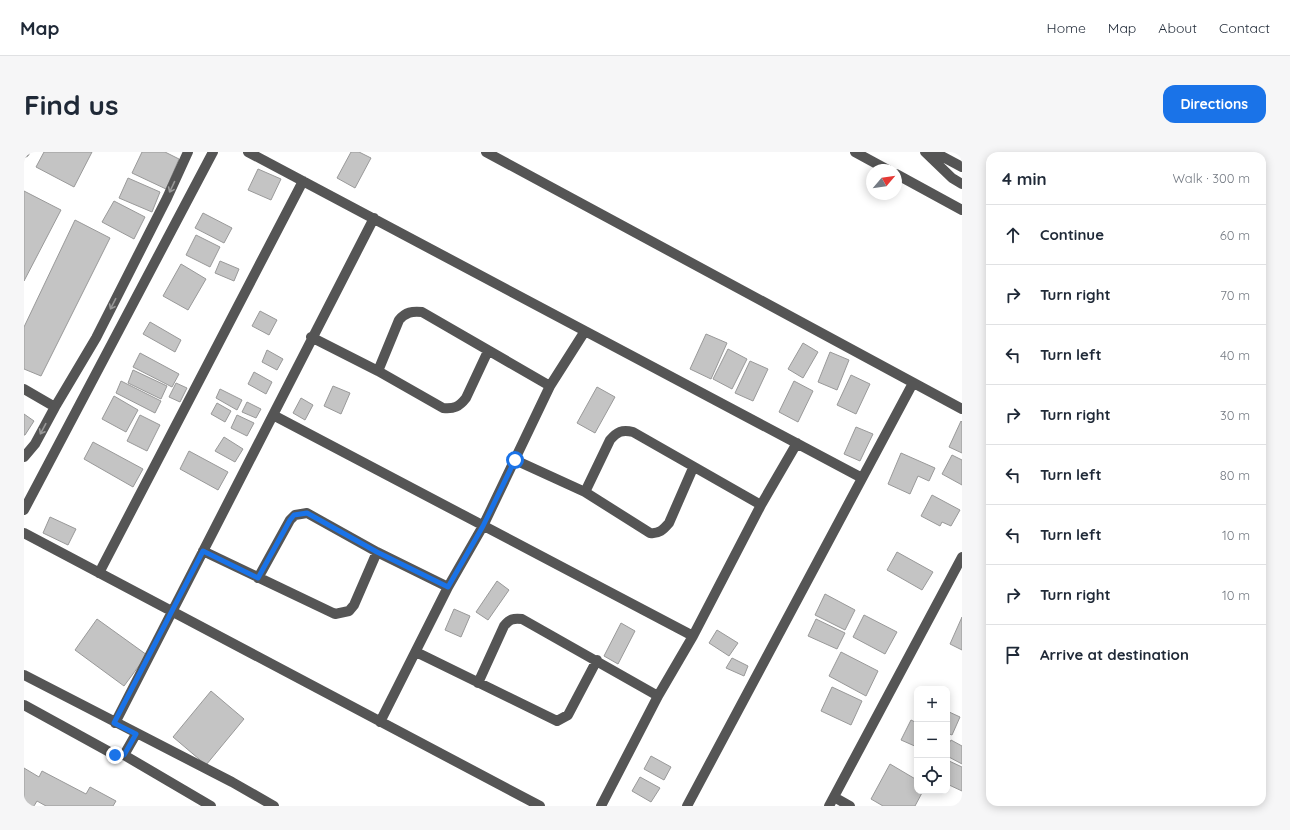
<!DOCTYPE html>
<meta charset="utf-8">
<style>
:root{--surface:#fff;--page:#f6f6f7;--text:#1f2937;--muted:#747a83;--line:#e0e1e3;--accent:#1a73e8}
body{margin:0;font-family:Quicksand,sans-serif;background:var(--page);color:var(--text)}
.controls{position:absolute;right:12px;bottom:12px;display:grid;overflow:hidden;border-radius:8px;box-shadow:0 2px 10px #0003}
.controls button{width:36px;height:36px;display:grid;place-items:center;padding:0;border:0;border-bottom:1px solid var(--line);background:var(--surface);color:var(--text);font:20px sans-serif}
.compass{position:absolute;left:842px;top:12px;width:36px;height:36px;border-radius:50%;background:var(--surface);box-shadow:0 2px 10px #0003;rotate:61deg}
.stop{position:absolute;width:12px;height:12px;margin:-9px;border:3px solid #1a73e8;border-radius:50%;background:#fff}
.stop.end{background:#1a73e8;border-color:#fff;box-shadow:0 1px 4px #0008}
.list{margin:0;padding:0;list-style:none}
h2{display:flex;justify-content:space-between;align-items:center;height:52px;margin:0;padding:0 16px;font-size:17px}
h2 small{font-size:13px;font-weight:400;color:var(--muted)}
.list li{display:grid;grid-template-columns:26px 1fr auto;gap:12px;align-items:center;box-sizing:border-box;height:60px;padding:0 16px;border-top:1px solid var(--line)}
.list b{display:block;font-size:15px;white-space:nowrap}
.list em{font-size:13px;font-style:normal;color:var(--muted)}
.icon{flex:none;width:22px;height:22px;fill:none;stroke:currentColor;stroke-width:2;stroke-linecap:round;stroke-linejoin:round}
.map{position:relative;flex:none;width:938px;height:654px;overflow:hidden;border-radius:12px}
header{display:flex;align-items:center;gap:24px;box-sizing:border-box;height:56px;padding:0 20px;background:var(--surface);border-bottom:1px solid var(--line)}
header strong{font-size:19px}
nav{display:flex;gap:22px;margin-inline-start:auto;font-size:14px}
.intro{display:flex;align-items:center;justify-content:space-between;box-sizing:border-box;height:96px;padding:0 24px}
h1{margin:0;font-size:28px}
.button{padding:10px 18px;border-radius:12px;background:var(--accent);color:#fff;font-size:14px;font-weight:700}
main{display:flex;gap:24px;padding:0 24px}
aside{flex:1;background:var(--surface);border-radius:12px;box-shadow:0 2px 10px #0003}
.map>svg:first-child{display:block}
</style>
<header>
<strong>Map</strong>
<nav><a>Home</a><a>Map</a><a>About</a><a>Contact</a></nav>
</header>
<div class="intro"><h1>Find us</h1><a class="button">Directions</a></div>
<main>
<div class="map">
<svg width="938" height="654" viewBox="0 0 938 654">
<rect width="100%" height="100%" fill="#fff"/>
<path fill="#c4c4c4" stroke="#999" d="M 20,0 L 68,0 L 50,35 L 12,15 Z
M 118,0 L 141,0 L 155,7 L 142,37 L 108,21 Z
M 327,0 L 335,0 L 347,6 L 331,36 L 313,26 Z
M 234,17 L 257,27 L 247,48 L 224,38 Z
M 104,26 L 136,40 L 128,60 L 95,46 Z
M 0,39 L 37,58 L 0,129 Z
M 90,49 L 121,65 L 110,87 L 78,70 Z
M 179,61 L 208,76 L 200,91 L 171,76 Z
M 51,68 L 86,86 L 17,224 L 0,217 L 0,175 Z
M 172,83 L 196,95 L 186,115 L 162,103 Z
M 196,109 L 215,117 L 210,129 L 191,121 Z
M 157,112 L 182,127 L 164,158 L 139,144 Z
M 236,159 L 253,168 L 245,183 L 228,174 Z
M 126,170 L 157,188 L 151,200 L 119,182 Z
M 682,182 L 703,191 L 687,227 L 666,217 Z
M 779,191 L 794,200 L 779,226 L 764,217 Z
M 704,197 L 723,207 L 708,237 L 689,227 Z
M 243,198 L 259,207 L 253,218 L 238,210 Z
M 806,200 L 825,208 L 813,238 L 794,230 Z
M 116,201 L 155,222 L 148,235 L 109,215 Z
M 726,209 L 744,217 L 729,249 L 711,241 Z
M 109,218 L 143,234 L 137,247 L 104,231 Z
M 230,220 L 248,230 L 242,242 L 224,232 Z
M 827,223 L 846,232 L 832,262 L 813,253 Z
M 97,229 L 137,249 L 131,261 L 92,241 Z
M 770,229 L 789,239 L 774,270 L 755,260 Z
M 152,231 L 163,236 L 156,250 L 145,245 Z
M 309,234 L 326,241 L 317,262 L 300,254 Z
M 573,235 L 591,245 L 571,281 L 553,271 Z
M 196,237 L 218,248 L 213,258 L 192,246 Z
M 90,244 L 114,258 L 102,280 L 78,267 Z
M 277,246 L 289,253 L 281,268 L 269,261 Z
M 223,250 L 237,257 L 232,266 L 218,260 Z
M 193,251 L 207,259 L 201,270 L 187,262 Z
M 0,262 L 10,269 L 1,283 L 0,283 Z
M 116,263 L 136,273 L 123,299 L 103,289 Z
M 213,263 L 230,271 L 223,284 L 207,276 Z
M 937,269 L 938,270 L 938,301 L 925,295 Z
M 832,275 L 849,282 L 836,309 L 820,302 Z
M 200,285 L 219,297 L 211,310 L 191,299 Z
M 69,290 L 119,317 L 109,335 L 60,307 Z
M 165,299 L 204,320 L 194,338 L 156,317 Z
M 877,301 L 911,316 L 905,329 L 894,324 L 886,342 L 864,332 Z
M 928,303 L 938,308 L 938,333 L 918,322 Z
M 908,343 L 936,358 L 927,374 L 918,370 L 916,374 L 897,364 Z
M 26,365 L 52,377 L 44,393 L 19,381 Z
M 873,400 L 909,420 L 898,438 L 863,418 Z
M 473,429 L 485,438 L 464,468 L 452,460 Z
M 801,442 L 831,458 L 821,478 L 791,463 Z
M 430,457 L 446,464 L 437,485 L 421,478 Z
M 840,463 L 873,480 L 861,502 L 829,485 Z
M 938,465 L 938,498 L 926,492 Z
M 73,467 L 123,503 L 100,534 L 51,498 Z
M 792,467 L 821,481 L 813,497 L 784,484 Z
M 597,471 L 611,479 L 594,512 L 580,504 Z
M 693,478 L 714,491 L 705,504 L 685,491 Z
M 817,500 L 854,519 L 842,544 L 805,524 Z
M 708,506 L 724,514 L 720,524 L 702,516 Z
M 808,535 L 838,549 L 827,573 L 797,559 Z
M 187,539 L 220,567 L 182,613 L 149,585 Z
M 923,559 L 936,565 L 928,583 L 923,581 Z
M 887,568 L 893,571 L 893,595 L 877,588 Z
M 927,588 L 938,594 L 938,612 L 923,604 L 923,595 Z
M 627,604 L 647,615 L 640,628 L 620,617 Z
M 923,608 L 938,615 L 938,639 L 923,632 Z
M 866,612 L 893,628 L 893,639 L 899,639 L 891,654 L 859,654 L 847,647 Z
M 0,616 L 15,625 L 18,619 L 62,642 L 66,635 L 92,649 L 89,654 L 22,654 L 13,649 L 10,654 L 0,654 Z
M 616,625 L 636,636 L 627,650 L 608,639 Z"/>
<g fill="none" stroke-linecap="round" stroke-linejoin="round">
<path stroke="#555" stroke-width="10" d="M 224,0 L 838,326
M 462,0 L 938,257
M 831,0 L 864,18
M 901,0 L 928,26 L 938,32
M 910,0 L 938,15
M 0,1 L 1,0
M 872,22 L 938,58
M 287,185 L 354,219 L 419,256 C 430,257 435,255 442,246 L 464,199
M 354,219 L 375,168 C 382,160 388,159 398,160 L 526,234
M 0,237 L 31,255
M 249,263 L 669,484
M 0,305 L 11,292 L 31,255 L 72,186 L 143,46 L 164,0
M 491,308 L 561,340 L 626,381 C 635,382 639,378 645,371 L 669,316
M 561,340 L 586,288 C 593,280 598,277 609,280 L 737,353
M 0,358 L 189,0
M 0,381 L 516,654
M 179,399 L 311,462 L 325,459 L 330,453 L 353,400
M 75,421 L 279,29
M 234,426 L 266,368 L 271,363 L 283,361 L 353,400 L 424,435
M 392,500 L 533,569 L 544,563 L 573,508
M 0,523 L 208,630 L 250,654
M 454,531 L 480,474 C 486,467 489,466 498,467 L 634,544
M 0,553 L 91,603 L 100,603 L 187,654
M 356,570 L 424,435 L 459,374 L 526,234 L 561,179
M 91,571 L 350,66
M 100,603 L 112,582
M 810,645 L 826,654
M 577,654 L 634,544 L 669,484 L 737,353 L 773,291
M 663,654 L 889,231
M 805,654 L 938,405"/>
</g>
<defs><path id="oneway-shaft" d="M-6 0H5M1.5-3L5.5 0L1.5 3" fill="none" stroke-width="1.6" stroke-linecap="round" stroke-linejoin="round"/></defs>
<g stroke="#999">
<use href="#oneway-shaft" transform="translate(148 35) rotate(115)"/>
<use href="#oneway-shaft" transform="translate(89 152) rotate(117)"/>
<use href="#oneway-shaft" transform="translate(19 277) rotate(118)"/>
</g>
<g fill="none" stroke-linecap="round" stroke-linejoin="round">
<path stroke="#1a73e8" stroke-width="5" d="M 91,603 L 100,603 L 112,582 L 90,571 L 179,399 L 234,426 L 266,368 L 270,363 L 283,361 L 353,400 L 424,435 L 459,374 L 491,308"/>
</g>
</svg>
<div class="controls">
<button>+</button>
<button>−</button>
<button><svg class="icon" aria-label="locate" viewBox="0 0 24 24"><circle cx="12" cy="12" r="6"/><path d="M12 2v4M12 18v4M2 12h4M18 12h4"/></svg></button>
</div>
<svg class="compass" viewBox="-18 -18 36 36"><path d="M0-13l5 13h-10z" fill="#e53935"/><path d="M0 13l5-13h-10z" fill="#747a83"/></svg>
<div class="stop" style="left:491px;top:308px"></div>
<div class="stop end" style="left:91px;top:603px"></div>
</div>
<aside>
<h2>4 min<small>Walk · 300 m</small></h2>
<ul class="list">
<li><svg class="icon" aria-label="ahead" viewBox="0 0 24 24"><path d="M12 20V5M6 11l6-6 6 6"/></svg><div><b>Continue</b></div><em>60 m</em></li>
<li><svg class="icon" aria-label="right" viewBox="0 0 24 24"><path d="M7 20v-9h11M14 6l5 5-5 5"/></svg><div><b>Turn right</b></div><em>70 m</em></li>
<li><svg class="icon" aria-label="left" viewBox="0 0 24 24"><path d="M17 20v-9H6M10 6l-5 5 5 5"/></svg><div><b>Turn left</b></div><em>40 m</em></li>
<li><svg class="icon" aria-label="right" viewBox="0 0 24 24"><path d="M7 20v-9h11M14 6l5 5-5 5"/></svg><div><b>Turn right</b></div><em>30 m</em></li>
<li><svg class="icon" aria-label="left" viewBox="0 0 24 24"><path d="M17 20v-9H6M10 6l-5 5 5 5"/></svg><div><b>Turn left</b></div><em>80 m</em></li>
<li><svg class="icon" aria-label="left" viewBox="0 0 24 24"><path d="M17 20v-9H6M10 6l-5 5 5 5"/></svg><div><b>Turn left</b></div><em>10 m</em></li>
<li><svg class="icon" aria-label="right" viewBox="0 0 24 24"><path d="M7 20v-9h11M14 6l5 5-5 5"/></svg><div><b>Turn right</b></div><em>10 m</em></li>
<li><svg class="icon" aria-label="arrive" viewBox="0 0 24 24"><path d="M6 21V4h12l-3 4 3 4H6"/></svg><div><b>Arrive at destination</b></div></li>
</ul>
</aside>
</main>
